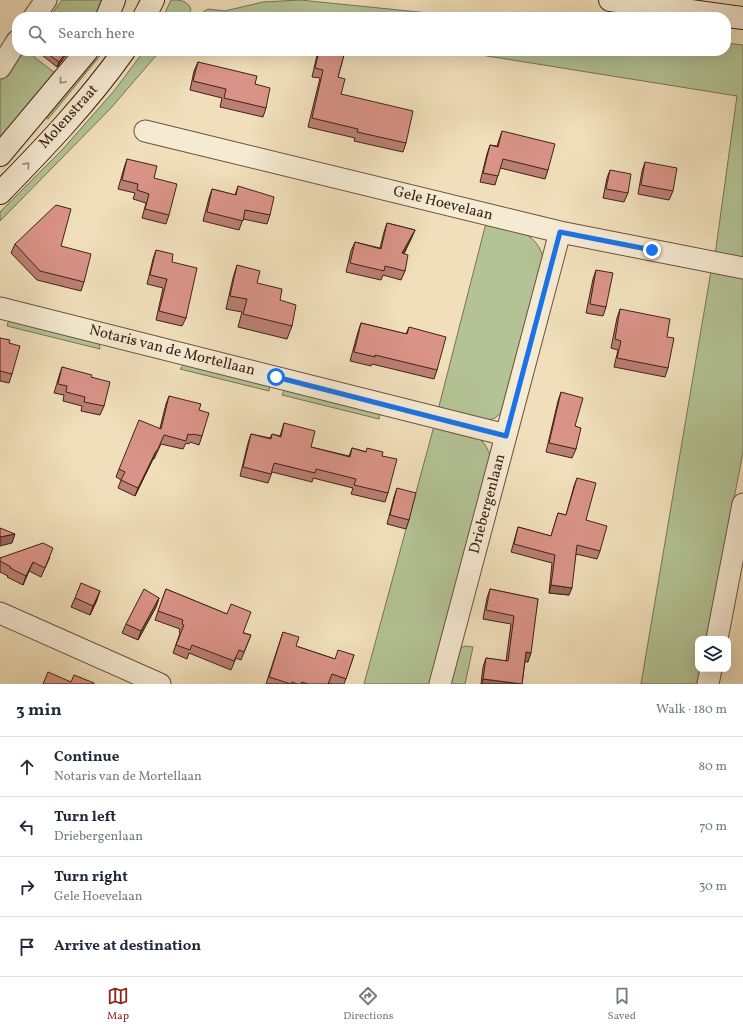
<!DOCTYPE html>
<meta charset="utf-8">
<style>
:root{--surface:#fff;--page:#f6f6f7;--text:#1f2937;--muted:#747a83;--line:#e0e1e3;--accent:#8f2418}
body{margin:0;font-family:Vollkorn,serif;background:var(--page);color:var(--text)}
.controls{position:absolute;right:12px;bottom:12px;display:grid;overflow:hidden;border-radius:8px;box-shadow:0 4px 16px #0002}
.controls button{width:36px;height:36px;display:grid;place-items:center;padding:0;border:0;border-bottom:1px solid var(--line);background:var(--surface);color:var(--text);font:20px sans-serif}
.stop{position:absolute;width:12px;height:12px;margin:-9px;border:3px solid #1a73e8;border-radius:50%;background:#fff}
.stop.end{background:#1a73e8;border-color:#fff;box-shadow:0 1px 4px #0008}
.list{margin:0;padding:0;list-style:none}
h2{display:flex;justify-content:space-between;align-items:center;height:52px;margin:0;padding:0 16px;font-size:17px}
h2 small{font-size:13px;font-weight:400;color:var(--muted)}
.list li{display:grid;grid-template-columns:26px 1fr auto;gap:12px;align-items:center;box-sizing:border-box;height:60px;padding:0 16px;border-top:1px solid var(--line)}
.list b{display:block;font-size:15px;white-space:nowrap}
.list p{margin:0;font-size:13px;white-space:nowrap;color:var(--muted)}
.list em{font-size:13px;font-style:normal;color:var(--muted)}
.icon{flex:none;width:22px;height:22px;fill:none;stroke:currentColor;stroke-width:2;stroke-linecap:round;stroke-linejoin:round}
.map{position:relative;flex:none;width:743px;height:684px;overflow:hidden}
.search{position:absolute;background:var(--surface);box-shadow:0 4px 16px #0002;left:12px;right:12px;top:12px;height:44px;display:flex;align-items:center;gap:10px;box-sizing:border-box;padding:0 14px;border-radius:16px;color:var(--muted);font-size:15px}
.sheet{height:292px;background:var(--surface)}
nav{display:flex;justify-content:space-around;align-items:center;box-sizing:border-box;height:56px;border-top:1px solid var(--line);background:var(--surface);font-size:11px;color:var(--muted)}
nav a{display:grid;justify-items:center;gap:2px}
nav .on{color:var(--accent)}
.map>svg:first-child{display:block}
</style>
<div class="map">
<svg width="743" height="684" viewBox="0 0 743 684">
<rect width="100%" height="100%" fill="#f0dfba"/>
<filter id="stains"><feTurbulence type="fractalNoise" baseFrequency=".005" numOctaves="4"/><feColorMatrix values="0 0 0 0 .2 0 0 0 0 .09 0 0 0 0 .02 0 0 0 .5 -.17"/></filter>
<radialGradient id="worn" r=".72"><stop offset=".6" stop-color="#630" stop-opacity="0"/><stop offset="1" stop-color="#630" stop-opacity=".3"/></radialGradient>
<path fill="#b3c395" stroke="#787356" d="M 62,0 L 108,0 L 102,17 L 50,17 Z
M 171,0 C 180,0 187,0 191,9 L 188,17 L 163,17 Z
M 300,0 L 468,17 L 201,17 L 203,12 L 208,9 L 225,11 L 263,2 Z
M 726,43 L 743,45 L 743,261 L 715,255 L 737,96 L 481,55 L 450,51 L 726,51 Z
M 21,51 L 38,51 L 34,57 L 59,76 L 0,145 L 0,82 Z
M 95,51 L 104,51 L 48,119 L 44,116 Z
M 144,51 L 160,51 L 111,108 L 0,221 L 0,212 L 62,150 L 114,91 Z
M 486,223 C 510,229 535,229 543,257 L 501,413 L 495,418 L 486,421 L 438,410 Z
M 711,271 L 743,277 L 743,452 L 707,639 L 698,639 L 698,669 L 702,669 L 699,684 L 641,684 Z
M 9,319 L 99,342 L 100,349 L 7,326 Z
M 185,363 L 270,385 L 269,391 L 180,369 Z
M 285,389 L 380,413 L 379,419 L 282,395 Z
M 434,426 C 445,429 474,434 482,441 C 486,445 488,450 490,455 L 431,684 L 364,684 Z
M 466,646 L 473,647 L 465,684 L 450,684 L 459,652 L 462,647 Z"/>
<g fill="none" stroke-linecap="round" stroke-linejoin="round">
<defs>
<path id="street" d="M 34,17 L 46,0
M 0,68 L 17,41
M 145,131 L 560,232 L 743,268
M 0,308 L 506,435
M 0,613 L 160,684
M 717,639 L 743,504
M 440,684 L 560,232
M 708,684 L 711,669"/>
<path id="secondary" d="M 610,0 L 743,18
M 107,17 L 114,0
M 144,17 L 153,0
M 0,155 L 87,51
M 0,193 C 43,149 88,102 124,51"/>
</defs>
<use href="#street" stroke="#6a523f" stroke-width="23"/>
<use href="#secondary" stroke="#3e2316" stroke-width="24"/>
<use href="#street" stroke="#f5ead2" stroke-width="21"/>
<use href="#secondary" stroke="#f5ead2" stroke-width="22"/>
</g>
<path fill="#bb7e74" stroke="#3e2316" d="M 44,51 L 69,51 L 57,67 L 42,55 Z
M 318,51 L 345,51 L 338,77 L 341,94 L 406,143 L 403,152 L 354,141 L 355,138 L 308,127 L 320,78 L 312,77 Z
M 198,62 L 255,84 L 266,108 L 263,117 L 220,107 L 222,98 L 190,90 L 194,71 Z
M 502,131 L 548,170 L 545,179 L 500,168 L 495,185 L 480,182 L 487,154 L 490,145 L 497,146 Z
M 127,159 L 154,178 L 169,215 L 166,224 L 142,218 L 146,203 L 133,199 L 135,193 L 118,189 L 124,168 Z
M 645,162 L 673,191 L 669,200 L 638,194 L 642,171 Z
M 610,170 L 628,193 L 624,202 L 603,198 L 607,178 Z
M 238,186 L 270,215 L 267,224 L 243,219 L 239,230 L 203,221 L 209,198 L 212,189 L 235,195 Z
M 387,223 L 415,230 L 411,239 L 404,254 L 405,271 L 401,280 L 383,275 L 381,280 L 346,272 L 351,251 L 355,242 L 380,248 L 384,232 Z
M 15,244 L 61,246 L 84,282 L 81,291 L 37,280 L 11,253 Z
M 156,250 L 172,262 L 186,318 L 182,326 L 156,320 L 163,288 L 147,284 L 153,259 Z
M 237,265 L 257,283 L 280,300 L 292,326 L 287,339 L 238,327 L 242,312 L 226,309 L 233,278 Z
M 596,270 L 606,307 L 603,316 L 586,313 L 593,279 Z
M 620,309 L 667,337 L 668,368 L 665,377 L 614,367 L 618,350 L 611,348 L 617,318 Z
M 361,323 L 406,334 L 409,327 L 437,370 L 434,379 L 372,364 L 371,366 L 350,361 L 358,332 Z
M 0,338 L 9,343 L 12,374 L 9,383 L 0,381 Z
M 62,367 L 91,377 L 104,406 L 100,415 L 81,411 L 82,406 L 63,401 L 64,395 L 54,393 L 59,376 Z
M 561,392 L 575,426 L 576,449 L 572,458 L 546,452 L 558,401 Z
M 169,396 L 199,410 L 202,436 L 199,445 L 190,442 L 189,444 L 186,443 L 183,449 L 161,444 L 154,459 L 153,459 L 135,496 L 118,488 L 121,480 L 116,477 L 119,469 L 160,428 L 166,404 Z
M 284,423 L 311,447 L 349,456 L 352,448 L 382,456 L 388,493 L 385,502 L 351,494 L 353,488 L 313,478 L 312,482 L 272,472 L 268,483 L 240,476 L 248,443 L 251,434 L 270,438 L 272,434 L 280,436 Z
M 577,478 L 586,520 L 600,551 L 597,559 L 576,554 L 569,595 L 549,593 L 552,563 L 511,552 L 518,527 L 551,536 L 558,513 L 566,515 L 574,486 Z
M 397,488 L 409,520 L 406,529 L 387,524 L 394,497 Z
M 50,557 L 41,577 L 29,571 L 23,585 L 7,577 L 8,576 L 0,572 L 0,558 Z
M 166,589 L 227,614 L 244,633 L 251,635 L 241,660 L 236,658 L 231,670 L 189,653 L 187,659 L 173,653 L 180,633 L 179,632 L 180,629 L 155,620 Z
M 490,589 L 538,599 L 528,662 L 525,661 L 522,684 L 481,684 L 483,667 L 486,658 L 506,661 L 511,624 L 483,619 L 487,598 Z
M 75,598 L 97,600 L 90,615 L 71,607 Z
M 159,598 L 156,607 L 138,640 L 122,633 L 126,624 Z
M 283,632 L 296,646 L 335,659 L 354,655 L 344,684 L 332,684 L 329,683 L 328,684 L 266,684 Z"/>
<path fill="#98675e" stroke="#3e2316" d="M 67,51 L 69,51 L 57,67 L 59,62 Z
M 415,230 L 411,239 L 399,262 L 402,253 Z
M 156,451 L 153,459 L 135,496 L 138,488 Z
M 15,534 L 12,543 L 0,546 L 0,537 Z
M 33,562 L 29,571 L 23,585 L 26,576 Z
M 551,585 L 572,588 L 569,595 L 549,593 Z
M 100,591 L 97,600 L 90,615 L 93,606 Z
M 159,598 L 156,607 L 138,640 L 141,631 Z
M 526,652 L 531,653 L 528,662 L 523,661 Z
M 483,679 L 521,684 L 482,684 Z"/>
<path fill="#d99387" stroke="#3e2316" d="M 44,51 L 67,51 L 59,62 Z
M 319,51 L 345,51 L 338,77 L 345,79 L 341,94 L 413,111 L 406,143 L 357,132 L 358,129 L 312,118 L 323,70 L 315,68 Z
M 198,62 L 257,76 L 255,84 L 270,88 L 266,108 L 224,98 L 226,89 L 193,81 Z
M 502,131 L 555,144 L 548,170 L 503,159 L 498,176 L 483,173 L 490,145 L 498,147 Z
M 127,159 L 157,166 L 154,178 L 177,184 L 169,215 L 145,209 L 149,194 L 137,190 L 138,184 L 122,180 Z
M 645,162 L 677,168 L 673,191 L 641,185 Z
M 610,170 L 631,174 L 628,193 L 606,189 Z
M 238,186 L 274,197 L 270,215 L 245,210 L 243,221 L 207,212 L 212,189 L 236,195 Z
M 56,205 L 71,209 L 61,246 L 91,254 L 84,282 L 40,271 L 15,244 Z
M 387,223 L 415,230 L 402,253 L 408,255 L 405,271 L 385,266 L 384,271 L 350,263 L 355,242 L 381,249 Z
M 156,250 L 173,254 L 172,262 L 197,268 L 186,318 L 159,311 L 167,279 L 150,275 Z
M 237,265 L 260,271 L 257,283 L 282,289 L 280,300 L 296,305 L 292,326 L 243,314 L 247,299 L 230,296 Z
M 596,270 L 613,273 L 606,307 L 590,304 Z
M 620,309 L 670,319 L 667,337 L 674,338 L 668,368 L 617,358 L 621,341 L 615,339 Z
M 361,323 L 407,334 L 409,327 L 446,337 L 437,370 L 375,355 L 375,357 L 354,352 Z
M 0,338 L 10,340 L 9,343 L 20,346 L 12,374 L 0,371 Z
M 62,367 L 92,375 L 91,377 L 110,382 L 104,406 L 84,402 L 85,397 L 66,392 L 67,386 L 58,384 Z
M 561,392 L 583,398 L 575,426 L 581,428 L 576,449 L 549,443 Z
M 169,396 L 201,404 L 199,410 L 209,413 L 202,436 L 193,434 L 192,435 L 188,434 L 186,441 L 164,435 L 157,451 L 156,451 L 138,488 L 121,480 L 125,472 L 119,469 L 139,420 L 161,429 Z
M 284,423 L 315,431 L 311,447 L 350,457 L 352,448 L 366,452 L 367,448 L 383,452 L 382,456 L 397,459 L 388,493 L 354,485 L 356,479 L 316,469 L 315,473 L 274,463 L 271,474 L 243,467 L 251,434 L 271,439 L 272,434 L 281,437 Z
M 577,478 L 596,483 L 586,520 L 607,526 L 600,551 L 577,545 L 572,588 L 551,585 L 555,555 L 514,544 L 518,527 L 551,536 L 558,513 L 566,515 Z
M 397,488 L 416,493 L 409,520 L 390,515 Z
M 0,528 L 15,534 L 0,537 Z
M 43,543 L 53,548 L 45,568 L 33,562 L 26,576 L 10,568 L 11,567 L 0,561 L 0,558 Z
M 81,583 L 100,591 L 93,606 L 75,598 Z
M 144,589 L 159,598 L 141,631 L 126,624 Z
M 166,589 L 227,614 L 231,604 L 251,612 L 243,633 L 251,635 L 244,652 L 239,650 L 234,661 L 192,645 L 190,650 L 176,645 L 184,625 L 182,624 L 183,620 L 158,611 Z
M 490,589 L 538,599 L 531,653 L 526,652 L 522,684 L 483,679 L 486,658 L 508,661 L 514,616 L 486,610 Z
M 283,632 L 299,637 L 296,646 L 335,659 L 338,650 L 354,655 L 346,679 L 332,674 L 328,684 L 308,684 L 302,682 L 301,684 L 297,684 L 292,682 L 291,684 L 269,677 Z
M 48,672 L 71,682 L 74,675 L 94,683 L 94,684 L 43,684 Z"/>
<defs><path id="oneway-chevron" d="M-2-3.5L2.5 0L-2 3.5" fill="none" stroke-width="1.6" stroke-linecap="round" stroke-linejoin="round"/></defs>
<g stroke="#9a8674">
<use href="#oneway-chevron" transform="translate(62 81) rotate(130)"/>
<use href="#oneway-chevron" transform="translate(27 165) rotate(-48)"/>
</g>
<g fill="none" stroke-linecap="round" stroke-linejoin="round">
<path stroke="#1a73e8" stroke-width="5" d="M 276,377 L 506,436 L 560,232 L 652,250"/>
</g>
<g text-anchor="middle" dominant-baseline="central" stroke-width="3.5" stroke-linejoin="round" paint-order="stroke">
<g font-size="15" fill="#3e2316" stroke="#f5ead2">
<text transform="translate(69 117) rotate(-48)">Molenstraat</text>
<text transform="translate(443 204) rotate(14)">Gele Hoevelaan</text>
<text transform="translate(172 351) rotate(14)">Notaris van de Mortellaan</text>
<text transform="translate(488 504) rotate(-75)">Driebergenlaan</text>
</g>
</g>
<rect width="100%" height="100%" filter="url(#stains)"/>
<rect width="100%" height="100%" fill="url(#worn)"/>
</svg>
<div class="controls">
<button><svg class="icon" aria-label="layers" viewBox="0 0 24 24"><path d="M12 4l9 5-9 5-9-5zM3 14l9 5 9-5"/></svg></button>
</div>
<div class="stop" style="left:276px;top:377px"></div>
<div class="stop end" style="left:652px;top:250px"></div>
<div class="search"><svg class="icon" aria-label="search" viewBox="0 0 24 24"><circle cx="10" cy="10" r="6"/><path d="M15 15l6 6"/></svg>Search here</div>
</div>
<section class="sheet">
<h2>3 min<small>Walk · 180 m</small></h2>
<ul class="list">
<li><svg class="icon" aria-label="ahead" viewBox="0 0 24 24"><path d="M12 20V5M6 11l6-6 6 6"/></svg><div><b>Continue</b><p>Notaris van de Mortellaan</p></div><em>80 m</em></li>
<li><svg class="icon" aria-label="left" viewBox="0 0 24 24"><path d="M17 20v-9H6M10 6l-5 5 5 5"/></svg><div><b>Turn left</b><p>Driebergenlaan</p></div><em>70 m</em></li>
<li><svg class="icon" aria-label="right" viewBox="0 0 24 24"><path d="M7 20v-9h11M14 6l5 5-5 5"/></svg><div><b>Turn right</b><p>Gele Hoevelaan</p></div><em>30 m</em></li>
<li><svg class="icon" aria-label="arrive" viewBox="0 0 24 24"><path d="M6 21V4h12l-3 4 3 4H6"/></svg><div><b>Arrive at destination</b></div></li>
</ul>
</section>
<nav>
<a class="on"><svg class="icon" aria-label="map" viewBox="0 0 24 24"><path d="M3 6l6-2 6 2 6-2v14l-6 2-6-2-6 2zM9 4v14M15 6v14"/></svg>Map</a>
<a><svg class="icon" aria-label="directions" viewBox="0 0 24 24"><path d="M12 3l9 9-9 9-9-9zM9 14v-3h6M13 9l2 2-2 2"/></svg>Directions</a>
<a><svg class="icon" aria-label="saved" viewBox="0 0 24 24"><path d="M7 4h10v16l-5-4-5 4z"/></svg>Saved</a>
</nav>
